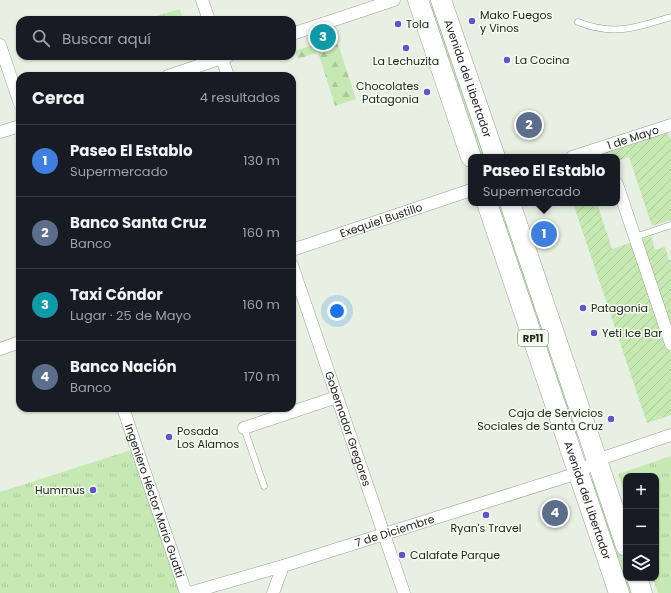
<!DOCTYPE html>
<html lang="es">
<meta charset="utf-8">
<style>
:root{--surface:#171b24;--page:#20242c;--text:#f1f3f6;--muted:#9ea1a6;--line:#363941;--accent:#0b8043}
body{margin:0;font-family:Poppins,sans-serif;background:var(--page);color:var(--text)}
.controls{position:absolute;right:12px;bottom:12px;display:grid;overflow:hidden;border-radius:8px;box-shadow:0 1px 3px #0004}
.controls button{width:36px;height:36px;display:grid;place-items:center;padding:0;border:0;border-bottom:1px solid var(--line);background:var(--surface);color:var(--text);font:20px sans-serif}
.you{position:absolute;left:337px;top:311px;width:14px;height:14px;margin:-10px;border:3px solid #fff;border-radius:50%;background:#1a73e8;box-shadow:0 0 0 6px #1a73e833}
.badge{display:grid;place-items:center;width:26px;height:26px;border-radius:50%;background:var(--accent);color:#fff;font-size:13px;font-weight:700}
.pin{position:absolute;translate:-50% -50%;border:2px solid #fff;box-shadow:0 1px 4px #0006}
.popup{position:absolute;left:468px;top:154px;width:152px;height:52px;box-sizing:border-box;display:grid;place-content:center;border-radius:8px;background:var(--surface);filter:drop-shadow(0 1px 3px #0005);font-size:13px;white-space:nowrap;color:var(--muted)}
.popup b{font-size:15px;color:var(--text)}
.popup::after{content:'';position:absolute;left:50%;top:100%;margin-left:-8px;border:8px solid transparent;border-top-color:var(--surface)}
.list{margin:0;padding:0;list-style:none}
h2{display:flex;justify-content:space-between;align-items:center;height:52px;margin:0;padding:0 16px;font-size:17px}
h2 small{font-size:13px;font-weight:400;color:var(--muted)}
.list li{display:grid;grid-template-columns:26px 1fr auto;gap:12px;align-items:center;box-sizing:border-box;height:72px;padding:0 16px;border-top:1px solid var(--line)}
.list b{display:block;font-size:15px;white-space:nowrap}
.list p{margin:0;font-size:13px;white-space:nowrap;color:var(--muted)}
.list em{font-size:13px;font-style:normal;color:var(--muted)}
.icon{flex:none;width:22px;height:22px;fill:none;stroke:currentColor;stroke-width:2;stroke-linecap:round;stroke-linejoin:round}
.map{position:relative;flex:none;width:671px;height:593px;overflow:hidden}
.search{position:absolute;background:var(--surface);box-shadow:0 1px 3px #0004;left:16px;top:16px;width:280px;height:44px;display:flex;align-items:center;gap:10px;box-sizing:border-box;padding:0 14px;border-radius:12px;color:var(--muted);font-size:15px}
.panel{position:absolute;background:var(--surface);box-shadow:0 1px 3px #0004;left:16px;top:72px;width:280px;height:340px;border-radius:12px}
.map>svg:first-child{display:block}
</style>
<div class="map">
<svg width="671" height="593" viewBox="0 0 671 593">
<defs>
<pattern id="grass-tufts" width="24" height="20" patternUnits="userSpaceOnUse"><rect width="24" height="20" fill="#c6e9b4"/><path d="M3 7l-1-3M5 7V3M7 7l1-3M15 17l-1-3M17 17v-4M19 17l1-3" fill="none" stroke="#aac89a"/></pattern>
<pattern id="forest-firs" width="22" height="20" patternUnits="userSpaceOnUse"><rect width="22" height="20" fill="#c6e9b4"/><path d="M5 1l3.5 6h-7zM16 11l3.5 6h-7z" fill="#aac89a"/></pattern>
<pattern id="garden-furrows" width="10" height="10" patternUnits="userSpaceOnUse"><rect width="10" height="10" fill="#c6e9b4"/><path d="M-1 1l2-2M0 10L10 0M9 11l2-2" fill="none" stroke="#aac89a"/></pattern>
</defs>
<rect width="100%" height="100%" fill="#e7f0e3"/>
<path fill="url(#grass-tufts)" d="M 435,6 L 488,157 L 477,157 L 430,8 Z
M 180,9 L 183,20 L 146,20 L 146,19 Z
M 495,203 L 502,203 L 579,434 L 576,436 Z
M 131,450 L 180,593 L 0,593 L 0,492 Z
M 671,456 L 671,593 L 658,593 L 653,578 L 656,578 L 656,476 L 626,476 L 626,498 L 618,474 Z
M 591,479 L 596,482 L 626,569 L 626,578 L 629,578 L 634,593 L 626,593 L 590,480 Z"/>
<path fill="url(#forest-firs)" d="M 336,38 L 356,99 L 335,106 L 318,52 L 298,59 L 295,51 Z"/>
<path fill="url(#garden-furrows)" d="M 664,132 L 668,134 L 671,140 L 671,220 L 652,226 L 629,157 L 617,161 L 617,157 L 587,157 Z
M 573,203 L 597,203 L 612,249 L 651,236 L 655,250 L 665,247 L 669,260 L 671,260 L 671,415 L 647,423 Z"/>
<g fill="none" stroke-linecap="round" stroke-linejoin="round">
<defs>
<path id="service" d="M 578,22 C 613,36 636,28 671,17
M 635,237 L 671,225
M 244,428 L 264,486"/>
<g id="minor">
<path d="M 202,0 L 209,20"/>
<path d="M 292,34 L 394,0"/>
<path d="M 0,45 L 20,104"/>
<path d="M 221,56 L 228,76"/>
<path d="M 168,76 L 228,56"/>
<path d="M 0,132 L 20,126"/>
<path id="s1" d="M 572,157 L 671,125"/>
<path d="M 617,184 L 671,344"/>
<path id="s2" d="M 292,250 L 471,190"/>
<path id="s3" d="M 292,265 L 404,593"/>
<path d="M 0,349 L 20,342"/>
<path id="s4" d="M 123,408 L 186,593"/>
<path d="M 244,428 L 337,397"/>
<path id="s5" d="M 189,593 L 283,566 L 578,473 L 597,460 L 671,435"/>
<path d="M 273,593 L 283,566"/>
</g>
<g id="primary">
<path d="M 418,0 L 471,157"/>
<path id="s6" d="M 441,0 L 495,157"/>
<path id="s7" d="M 487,203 L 619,593"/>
<path d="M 510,203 L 626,546"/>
<path d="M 637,578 L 642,593"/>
</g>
</defs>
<use href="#service" stroke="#97a093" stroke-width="7"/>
<use href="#minor" stroke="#97a093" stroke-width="13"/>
<use href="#primary" stroke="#97a093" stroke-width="21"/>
<use href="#service" stroke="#fff" stroke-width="6"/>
<use href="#minor" stroke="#fff" stroke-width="12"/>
<use href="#primary" stroke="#fff" stroke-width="20"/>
</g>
<g fill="#6552cc" stroke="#f4fef0" stroke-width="1.5">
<circle cx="472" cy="21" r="4"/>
<circle cx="398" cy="24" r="4"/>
<circle cx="406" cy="48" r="4"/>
<circle cx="507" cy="60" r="4"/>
<circle cx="427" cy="92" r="4"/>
<circle cx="583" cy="308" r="4"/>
<circle cx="594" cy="333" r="4"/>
<circle cx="611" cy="419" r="4"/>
<circle cx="169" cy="437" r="4"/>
<circle cx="93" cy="490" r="4"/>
<circle cx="486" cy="515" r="4"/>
<circle cx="402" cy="555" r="4"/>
</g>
<g text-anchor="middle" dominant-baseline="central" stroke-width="3" stroke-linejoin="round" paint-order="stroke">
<rect fill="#f4fef0" stroke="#60655d" stroke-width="1" x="518" y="330" width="30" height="16" rx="3"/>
<g font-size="10" font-weight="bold" fill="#20231e">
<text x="533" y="338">RP11</text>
</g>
<g font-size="11" fill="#20231e" stroke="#f4fef0" text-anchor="start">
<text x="480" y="15">Mako Fuegos<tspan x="480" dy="13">y Vinos</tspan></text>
<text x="406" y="24">Tola</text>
<text x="515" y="60">La Cocina</text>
<text x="406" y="61" text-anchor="middle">La Lechuzita</text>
<text x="419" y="86" text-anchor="end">Chocolates<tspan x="419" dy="13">Patagonia</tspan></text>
<text x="591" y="308">Patagonia</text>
<text x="602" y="333">Yeti Ice Bar</text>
<text x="603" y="413" text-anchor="end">Caja de Servicios<tspan x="603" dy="13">Sociales de Santa Cruz</tspan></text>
<text x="177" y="431">Posada<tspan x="177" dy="13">Los Alamos</tspan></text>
<text x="85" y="490" text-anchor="end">Hummus</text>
<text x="486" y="528" text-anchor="middle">Ryan's Travel</text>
<text x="410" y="555">Calafate Parque</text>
</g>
<g font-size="11" fill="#20231e" stroke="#f4fef0">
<text stroke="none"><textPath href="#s6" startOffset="83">Avenida del Libertador</textPath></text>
<text stroke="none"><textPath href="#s1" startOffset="64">1 de Mayo</textPath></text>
<text stroke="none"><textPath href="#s2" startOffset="94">Exequiel Bustillo</textPath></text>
<text stroke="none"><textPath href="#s3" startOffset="173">Gobernador Gregores</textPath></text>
<text stroke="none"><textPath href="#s4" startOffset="98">Ingeniero Héctor Mario Guatti</textPath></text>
<text stroke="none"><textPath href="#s7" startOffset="314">Avenida del Libertador</textPath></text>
<text stroke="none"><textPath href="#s5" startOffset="215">7 de Diciembre</textPath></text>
</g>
</g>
</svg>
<div class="controls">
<button>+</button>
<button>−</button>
<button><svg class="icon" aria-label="layers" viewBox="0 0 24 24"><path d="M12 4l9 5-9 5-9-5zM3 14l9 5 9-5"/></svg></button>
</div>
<div class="you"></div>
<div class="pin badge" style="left:544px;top:234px;background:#3f7fe0">1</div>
<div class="popup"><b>Paseo El Establo</b>Supermercado</div>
<div class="pin badge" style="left:529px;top:125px;background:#5c6f8a">2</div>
<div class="pin badge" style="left:323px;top:37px;background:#0f9aa8">3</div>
<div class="pin badge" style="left:555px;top:513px;background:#5c6f8a">4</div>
<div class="search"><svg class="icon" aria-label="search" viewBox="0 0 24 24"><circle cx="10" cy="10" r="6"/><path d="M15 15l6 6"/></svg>Buscar aquí</div>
<section class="panel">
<h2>Cerca<small>4 resultados</small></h2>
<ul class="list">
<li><span class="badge" style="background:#3f7fe0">1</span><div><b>Paseo El Establo</b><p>Supermercado</p></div><em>130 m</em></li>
<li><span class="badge" style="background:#5c6f8a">2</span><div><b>Banco Santa Cruz</b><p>Banco</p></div><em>160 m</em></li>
<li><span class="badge" style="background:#0f9aa8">3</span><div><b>Taxi Cóndor</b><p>Lugar · 25 de Mayo</p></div><em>160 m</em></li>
<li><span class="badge" style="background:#5c6f8a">4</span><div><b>Banco Nación</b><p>Banco</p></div><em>170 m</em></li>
</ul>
</section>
</div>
